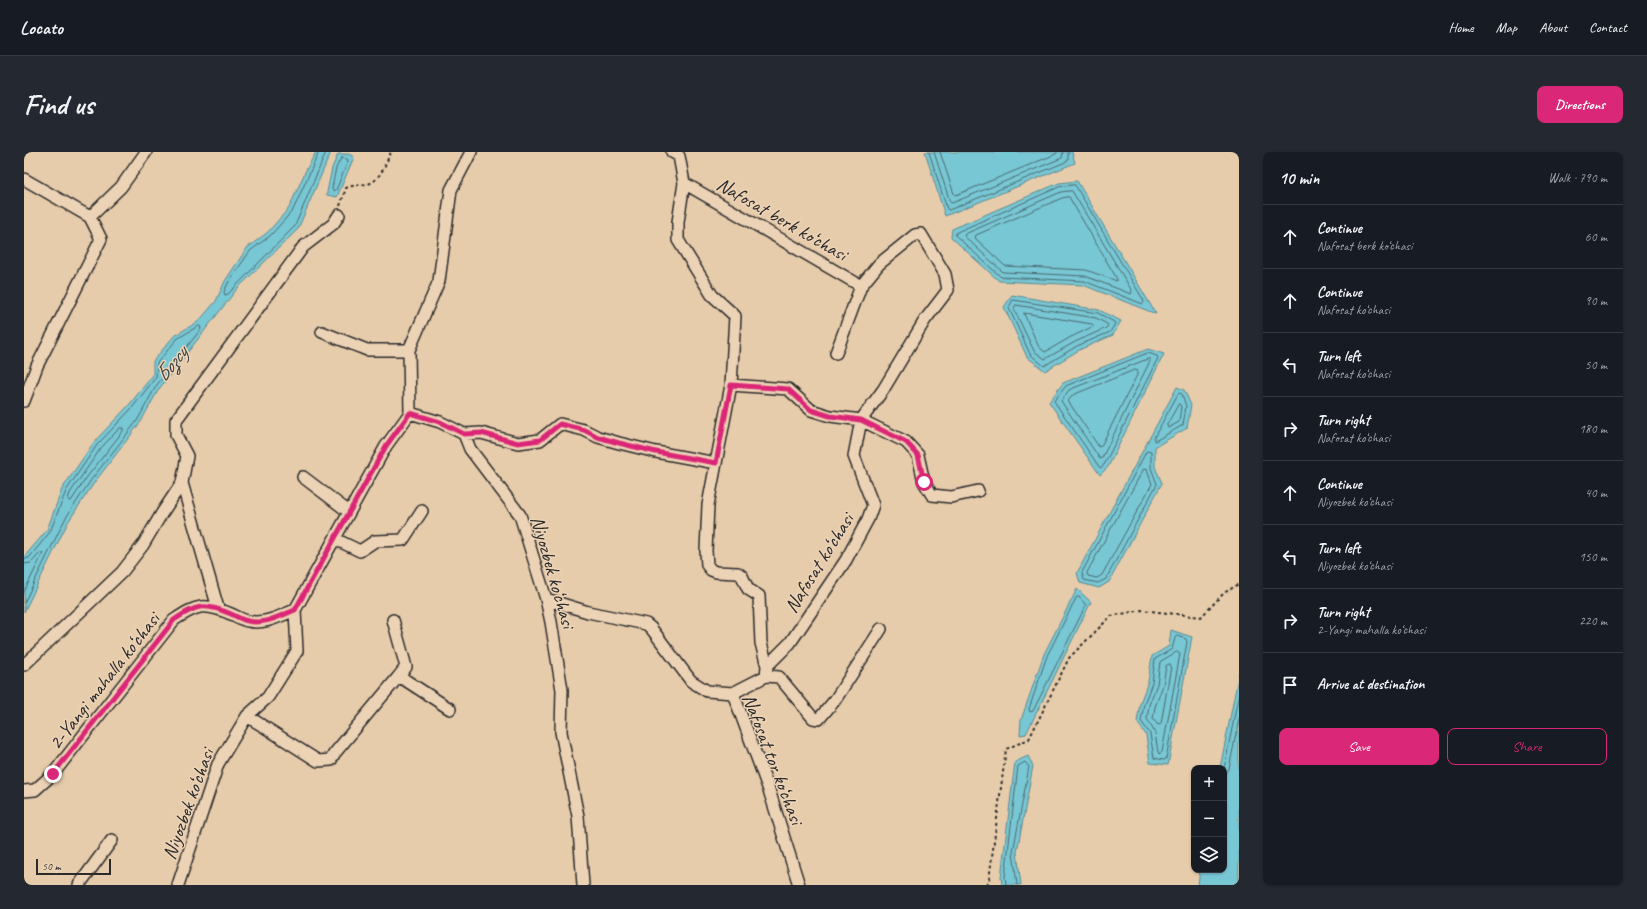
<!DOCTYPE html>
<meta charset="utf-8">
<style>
:root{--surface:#171b24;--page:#242831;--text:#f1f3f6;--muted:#9ea1a6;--line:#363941;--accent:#db2777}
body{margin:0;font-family:Caveat,sans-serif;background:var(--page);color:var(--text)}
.controls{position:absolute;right:12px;bottom:12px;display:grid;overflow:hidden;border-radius:8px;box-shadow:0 1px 3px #0004}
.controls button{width:36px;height:36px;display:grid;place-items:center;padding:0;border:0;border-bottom:1px solid var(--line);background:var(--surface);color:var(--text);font:20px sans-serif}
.scale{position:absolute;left:12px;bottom:10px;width:75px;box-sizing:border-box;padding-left:4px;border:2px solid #2b2b2b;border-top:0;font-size:11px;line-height:14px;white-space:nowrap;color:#2b2b2b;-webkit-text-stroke:3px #edd3b5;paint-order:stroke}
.stop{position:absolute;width:12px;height:12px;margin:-9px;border:3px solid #db2777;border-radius:50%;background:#fff}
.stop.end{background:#db2777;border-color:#fff;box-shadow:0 1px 4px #0008}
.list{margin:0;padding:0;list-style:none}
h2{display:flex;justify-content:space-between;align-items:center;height:52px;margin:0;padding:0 16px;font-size:17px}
h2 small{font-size:13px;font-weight:400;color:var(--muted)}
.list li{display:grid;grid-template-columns:26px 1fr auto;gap:12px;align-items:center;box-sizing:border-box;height:64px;padding:0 16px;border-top:1px solid var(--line)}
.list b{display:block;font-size:15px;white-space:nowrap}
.list p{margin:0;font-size:13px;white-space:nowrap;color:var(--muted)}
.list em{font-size:13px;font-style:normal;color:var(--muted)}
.actions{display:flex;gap:8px;padding:12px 16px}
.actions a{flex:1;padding:9px 0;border:1px solid var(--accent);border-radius:8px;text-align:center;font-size:14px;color:var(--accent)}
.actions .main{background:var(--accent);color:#fff}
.icon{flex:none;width:22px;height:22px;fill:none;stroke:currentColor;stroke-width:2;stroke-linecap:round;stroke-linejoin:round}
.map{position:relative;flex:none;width:1215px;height:733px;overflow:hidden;border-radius:8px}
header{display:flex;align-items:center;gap:24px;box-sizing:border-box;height:56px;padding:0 20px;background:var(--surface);border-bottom:1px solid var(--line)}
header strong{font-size:19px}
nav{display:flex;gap:22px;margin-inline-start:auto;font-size:14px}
.intro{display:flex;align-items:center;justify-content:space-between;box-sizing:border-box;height:96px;padding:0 24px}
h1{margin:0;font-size:28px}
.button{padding:10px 18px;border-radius:8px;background:var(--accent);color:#fff;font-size:14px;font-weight:700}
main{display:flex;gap:24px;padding:0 24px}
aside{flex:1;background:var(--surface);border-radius:8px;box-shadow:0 1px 3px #0004}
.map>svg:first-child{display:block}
</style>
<header>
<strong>Locato</strong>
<nav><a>Home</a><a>Map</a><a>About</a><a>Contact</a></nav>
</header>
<div class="intro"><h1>Find us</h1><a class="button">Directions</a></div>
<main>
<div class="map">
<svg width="1215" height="733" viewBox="0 0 1215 733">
<rect width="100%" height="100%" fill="#e7ccab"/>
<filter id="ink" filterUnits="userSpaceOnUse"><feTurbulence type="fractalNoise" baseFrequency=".025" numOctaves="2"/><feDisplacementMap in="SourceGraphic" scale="8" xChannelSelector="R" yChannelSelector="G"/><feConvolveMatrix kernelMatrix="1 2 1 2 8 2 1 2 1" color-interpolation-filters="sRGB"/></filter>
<g filter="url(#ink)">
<path fill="#78c7d4" stroke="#598990" d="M 292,0 L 307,0 L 274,77 L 213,137 L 135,237 L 116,271 L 70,331 L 44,370 L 0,460 L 0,405 L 23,378 L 38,337 L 70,290 L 105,253 L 129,223 L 129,209 L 150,184 L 175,169 L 192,149 L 201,129 L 223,96 L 244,80 L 265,56 L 282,18 Z
M 901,0 L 1048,0 L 1051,11 L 921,64 Z
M 314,2 L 325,2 L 330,5 L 313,45 L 303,43 L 303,40 L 308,16 Z
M 1053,29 L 1132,162 L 1059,133 L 975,129 L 927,85 L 928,77 L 1035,31 Z
M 988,143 L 1075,158 L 1097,169 L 1089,183 L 1055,198 L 1021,219 L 1003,205 L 980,155 Z
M 1124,197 L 1140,202 L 1084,315 L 1076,323 L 1025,250 L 1039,231 Z
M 1153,235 L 1160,238 L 1167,253 L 1163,276 L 1131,295 L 1131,315 L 1138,331 L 1085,430 L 1075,436 L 1056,431 L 1053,421 Z
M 1053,437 L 1067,450 L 1002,582 L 996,583 L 997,568 L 1020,502 Z
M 1147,478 L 1168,485 L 1144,613 L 1126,611 L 1122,583 L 1113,570 L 1116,551 L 1124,530 L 1128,504 L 1145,494 Z
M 1215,521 L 1215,733 L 1174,733 L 1176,718 L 1200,718 L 1200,616 L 1196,616 Z
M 1004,604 L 1009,614 L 993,700 L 997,733 L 978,733 L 977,725 L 991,610 Z"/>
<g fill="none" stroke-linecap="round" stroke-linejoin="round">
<path stroke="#4a696f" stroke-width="1" d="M 295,0 L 269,58 L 247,83 L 226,99 L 204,131 L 200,140 L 201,143 L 204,142 L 271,74 L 302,0
M 905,0 L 923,57 L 925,58 L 1044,9 L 1044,0
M 910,0 L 926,50 L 928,51 L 1038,6 L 1039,0
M 916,0 L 930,42 L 932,43 L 1032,2 L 1033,0
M 318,6 L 323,7 L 324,9 L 312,38 L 309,39 L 308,37 C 310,27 311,12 318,6 Z
M 1051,33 L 1120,149 L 1119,152 L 1060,129 L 977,125 L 931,83 L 933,80 L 1035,35 Z
M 1048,39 L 1108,139 L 1107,142 L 1061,124 L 979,120 L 940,84 L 941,82 L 1037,40 Z
M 1045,45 L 1093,127 L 1093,129 L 1062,118 L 981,114 L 951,86 L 952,83 L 1038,46 Z
M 989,148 L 1074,161 L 1090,170 L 1091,172 L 1086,180 L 1053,194 L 1020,214 L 1006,202 L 985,156 Z
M 992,153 L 1072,166 L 1083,172 L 1084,174 L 1082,176 L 1051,190 L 1021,207 L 1010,199 L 990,157 Z
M 1000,161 L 1068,172 L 1070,174 L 1047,185 L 1021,200 L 1015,195 Z
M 1124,201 L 1133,204 L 1134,206 L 1080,313 L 1076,316 L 1030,249 L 1042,234 Z
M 1124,207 L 1126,207 L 1126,209 L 1078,306 L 1076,307 L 1037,249 L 1045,238 Z
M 1111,218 L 1114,219 L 1114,221 L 1077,294 L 1075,295 L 1044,249 L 1049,243 Z
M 1155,241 L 1158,242 L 1162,254 L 1159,273 L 1131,289 L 1130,286 Z
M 1155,252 L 1157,254 L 1155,270 L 1144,276 L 1143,273 Z
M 96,276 L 99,276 L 99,279 L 63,325 L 47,349 L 45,349 L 44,347 L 46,341 L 77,296 Z
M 1123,299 L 1127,300 L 1127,316 L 1133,332 L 1082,427 L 1074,431 L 1060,428 L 1058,421 Z
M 1120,317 L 1123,318 L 1128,332 L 1078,423 L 1073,426 L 1064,424 L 1063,421 Z
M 0,407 L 5,406 L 26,380 L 42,339 L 73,293 L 108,256 L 132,225 L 133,211 L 153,187 L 174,174 L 176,174 L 177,177 L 132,234 L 113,269 L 67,328 L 41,367 L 0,451
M 0,412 L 7,411 L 16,401 L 19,401 L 0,440
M 1053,445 L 1055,445 L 1062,453 L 1009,559 L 1006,560 L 1005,557 L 1023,504 Z
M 1153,484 L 1162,487 L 1163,490 L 1142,607 L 1140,608 L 1130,606 L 1126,582 L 1117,569 L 1120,552 L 1128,531 L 1131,507 L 1148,497 L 1151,486 Z
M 1153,500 L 1156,502 L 1138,600 L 1135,602 L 1134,600 L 1131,581 L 1123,567 L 1125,553 L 1133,532 L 1136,510 Z
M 1146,512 L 1147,514 L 1137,572 L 1134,573 L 1129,567 L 1131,555 L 1139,533 L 1142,514 Z
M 1200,617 L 1215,541
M 1200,624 L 1205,617 L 1215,567
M 982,733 L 981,725 L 994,614 L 1001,610 L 1005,615 L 989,700 L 993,733"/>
<defs>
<path id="street" d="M 648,0 L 655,4 L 660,31 L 654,70 L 654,88 L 688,143 L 711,164 L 707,233 L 684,353 L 682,399 L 683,413 L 687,418 L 692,420 L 714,421 L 718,424 L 724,437 L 735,444 L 737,491 L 743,514 L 742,524 L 709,541
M 0,27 L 66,65 L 77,87 L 13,214 L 0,249
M 660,31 L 837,134
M 66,65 L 97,35 L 122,0
M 298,180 L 343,198 L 385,198
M 707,233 L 764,237 L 787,258 L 806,264 L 837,268 L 882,290 L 894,303 L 900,330 L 908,343 L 927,345 L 954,339
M 386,261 L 416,270 L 440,282 L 446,297 L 496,363 L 522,447 L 527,470 L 538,538 L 537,580 L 554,664 L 559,733
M 386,261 L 385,198 L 415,129 L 427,38 L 447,0
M 440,282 L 457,281 L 494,291 L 516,288 L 536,272 L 560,278 L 574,285 L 595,291 L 632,300 L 692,311
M 279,325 L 325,360
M 311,387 L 336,399 L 351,389 L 379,388 L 398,359
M 522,447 L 564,460 L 622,472 L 627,476 L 667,529 L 683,539 L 709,541
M 194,456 L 158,331 L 163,304 L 152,283 L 152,268 L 279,95 L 309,72 L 315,63
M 369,468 L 382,515 L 375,524
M 0,513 L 98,420 L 119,393 L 138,361 L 158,331
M 743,514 L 766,491 L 822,408 L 844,367 L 849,353 L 830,304 L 837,268 L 859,238 L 901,168 L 924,138 L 921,122 L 897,82 L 891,83 L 855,112 L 837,134 L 812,201
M 742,524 L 755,525 L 789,566 L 795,567 L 811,548 L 857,477
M 709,541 L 745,638 L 775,733
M 223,564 L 294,609 L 307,608 L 310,602 L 375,524 L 426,557
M 0,639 L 11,638 L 29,622 L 150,468 C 173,453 180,450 207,462 C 212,464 218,468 224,469 C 240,473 256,464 271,458
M 55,733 L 88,688
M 154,733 L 194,612 L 223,564 L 244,545 L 273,499 L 271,458 L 362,294 L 386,261"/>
</defs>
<use href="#street" stroke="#2b2b2b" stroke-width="14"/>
<path stroke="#2b2b2b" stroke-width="2" stroke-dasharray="3 3" stroke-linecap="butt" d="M 316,54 L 322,36 C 329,33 335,33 343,32 C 356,30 362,10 367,0
M 963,733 L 965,728 L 982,597 L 1005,587 L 1045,506 L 1087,464 L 1118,458 L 1177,465 L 1200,441 L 1215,432"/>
<use href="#street" stroke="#edd3b5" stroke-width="11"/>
</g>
</g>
<g fill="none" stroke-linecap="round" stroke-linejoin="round" filter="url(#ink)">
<path stroke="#db2777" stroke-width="5" d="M 29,622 L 150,468 C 173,453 180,450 207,462 C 212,464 218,468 224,469 C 240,473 256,464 271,458 L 362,294 L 386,261 L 416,270 L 440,282 L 457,281 L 494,291 L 516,288 L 536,272 L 560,278 L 574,285 L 595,291 L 632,300 L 692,311 L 707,233 L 764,237 L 787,258 L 806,264 L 837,268 L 882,290 L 894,303 L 900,330"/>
</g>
<g text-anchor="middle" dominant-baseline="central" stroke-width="3" stroke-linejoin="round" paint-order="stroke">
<g font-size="20" fill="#2b2b2b" stroke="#edd3b5">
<text transform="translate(758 67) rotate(30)">Nafosat berk ko‘chasi</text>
<text transform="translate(795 411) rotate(-58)">Nafosat ko‘chasi</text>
<text transform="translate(529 420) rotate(74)">Niyozbek ko‘chasi</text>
<text transform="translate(80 529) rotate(-52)">2-Yangi mahalla ko‘chasi</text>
<text transform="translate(749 607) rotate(69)">Nafosat tor ko‘chasi</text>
<text transform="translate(164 652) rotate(-70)">Niyozbek ko‘chasi</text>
</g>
<g font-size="21" font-style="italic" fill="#374244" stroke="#edd3b5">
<text transform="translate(147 212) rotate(-51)">Бозсу</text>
</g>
</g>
</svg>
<div class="controls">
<button>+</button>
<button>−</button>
<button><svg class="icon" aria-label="layers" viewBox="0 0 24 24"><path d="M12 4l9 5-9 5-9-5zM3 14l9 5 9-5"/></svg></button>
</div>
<div class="scale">50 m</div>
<div class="stop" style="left:900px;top:330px"></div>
<div class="stop end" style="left:29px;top:622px"></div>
</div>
<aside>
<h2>10 min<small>Walk · 790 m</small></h2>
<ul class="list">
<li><svg class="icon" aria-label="ahead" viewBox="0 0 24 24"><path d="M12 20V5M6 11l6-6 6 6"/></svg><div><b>Continue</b><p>Nafosat berk ko‘chasi</p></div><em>60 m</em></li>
<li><svg class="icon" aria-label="ahead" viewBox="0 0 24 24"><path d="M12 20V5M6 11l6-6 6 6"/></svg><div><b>Continue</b><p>Nafosat ko‘chasi</p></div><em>90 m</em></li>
<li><svg class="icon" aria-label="left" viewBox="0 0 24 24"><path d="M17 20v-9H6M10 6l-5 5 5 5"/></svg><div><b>Turn left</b><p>Nafosat ko‘chasi</p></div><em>50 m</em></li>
<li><svg class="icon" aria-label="right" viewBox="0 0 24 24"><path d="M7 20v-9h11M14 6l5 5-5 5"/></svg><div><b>Turn right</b><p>Nafosat ko‘chasi</p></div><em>180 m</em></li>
<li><svg class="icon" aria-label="ahead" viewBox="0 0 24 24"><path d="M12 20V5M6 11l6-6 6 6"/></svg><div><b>Continue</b><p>Niyozbek ko‘chasi</p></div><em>40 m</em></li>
<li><svg class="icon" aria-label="left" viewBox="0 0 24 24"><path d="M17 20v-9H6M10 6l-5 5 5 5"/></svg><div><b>Turn left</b><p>Niyozbek ko‘chasi</p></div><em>150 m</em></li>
<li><svg class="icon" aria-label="right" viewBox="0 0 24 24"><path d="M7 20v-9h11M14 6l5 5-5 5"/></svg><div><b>Turn right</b><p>2-Yangi mahalla ko‘chasi</p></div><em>220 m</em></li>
<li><svg class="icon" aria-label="arrive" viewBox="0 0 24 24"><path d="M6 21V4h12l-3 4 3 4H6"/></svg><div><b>Arrive at destination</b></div></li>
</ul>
<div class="actions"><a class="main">Save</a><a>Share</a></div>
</aside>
</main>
